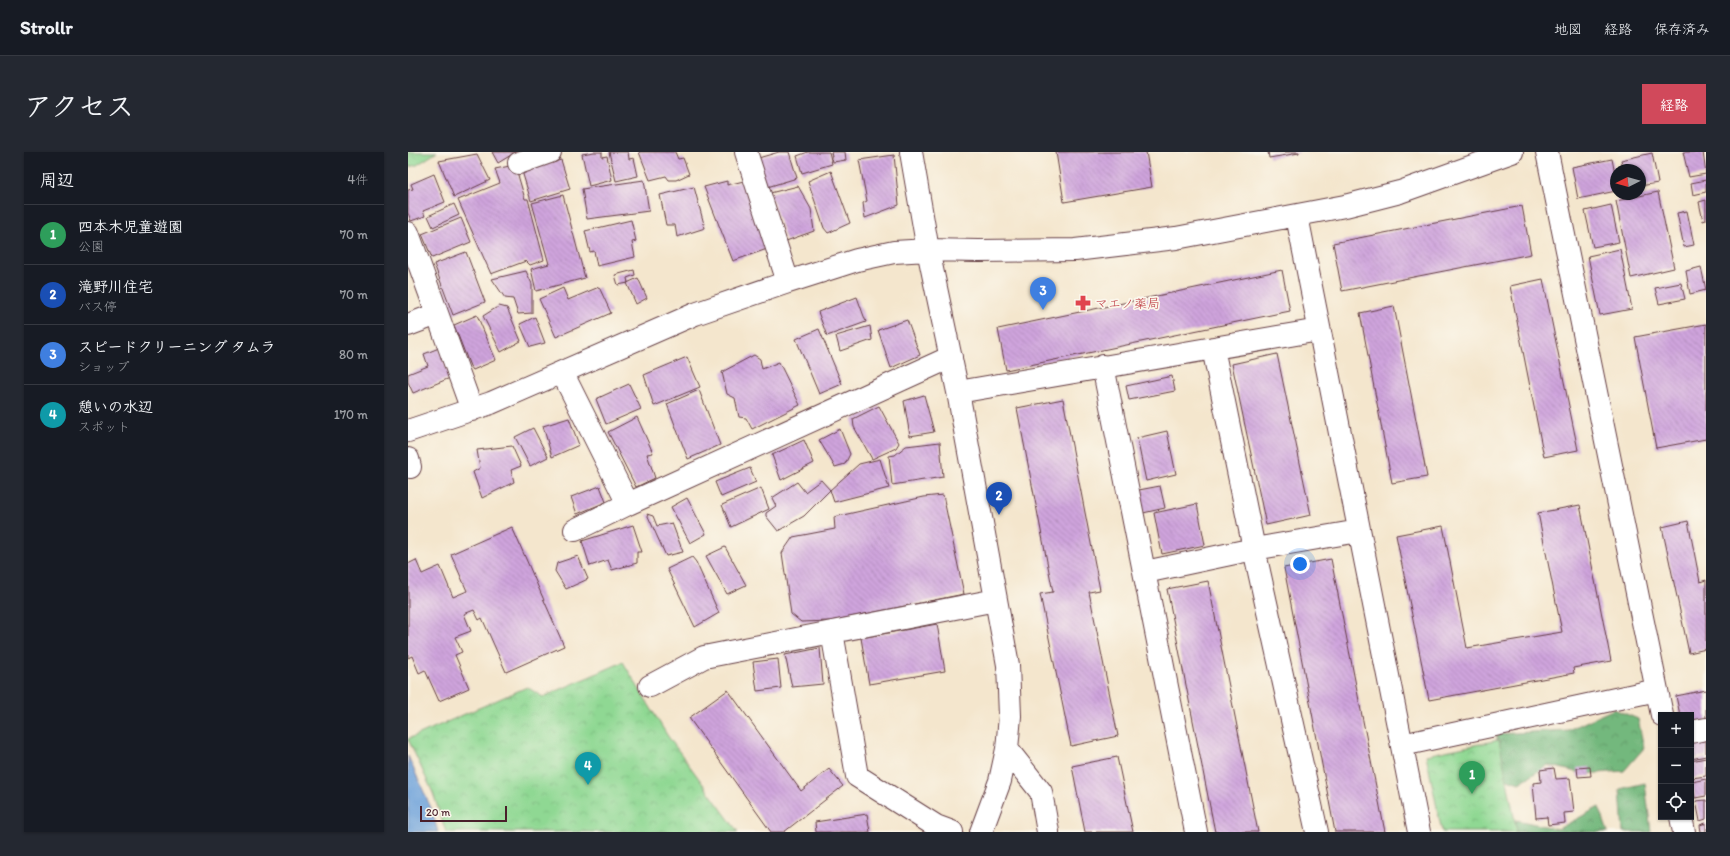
<!DOCTYPE html>
<html lang="ja">
<meta charset="utf-8">
<style>
:root{--surface:#171b24;--page:#242831;--text:#f1f3f6;--muted:#9ea1a6;--line:#363941;--accent:#d1495b}
body{margin:0;font-family:Itim,"Klee One",sans-serif;background:var(--page);color:var(--text)}
.controls{position:absolute;right:12px;bottom:12px;display:grid;overflow:hidden;border-radius:0px;box-shadow:0 1px 3px #0004}
.controls button{width:36px;height:36px;display:grid;place-items:center;padding:0;border:0;border-bottom:1px solid var(--line);background:var(--surface);color:var(--text);font:20px sans-serif}
.compass{position:absolute;left:1202px;top:12px;width:36px;height:36px;border-radius:50%;background:var(--surface);box-shadow:0 1px 3px #0004;rotate:264deg}
.scale{position:absolute;left:12px;bottom:10px;width:87px;box-sizing:border-box;padding-left:4px;border:2px solid #4a1f2b;border-top:0;font-size:11px;line-height:14px;white-space:nowrap;color:#4a1f2b;-webkit-text-stroke:3px #fbf7ec;paint-order:stroke}
.you{position:absolute;left:892px;top:412px;width:14px;height:14px;margin:-10px;border:3px solid #fff;border-radius:50%;background:#1a73e8;box-shadow:0 0 0 6px #1a73e833}
.badge{display:grid;place-items:center;width:26px;height:26px;border-radius:50%;background:var(--accent);color:#fff;font-size:13px;font-weight:700}
.pin{position:absolute;translate:-50% -33px;filter:drop-shadow(0 1px 2px #0008)}
.pin::after{content:'';position:absolute;top:21px;width:14px;height:12px;background:inherit;clip-path:polygon(0 0,100% 0,50% 100%)}
.list{margin:0;padding:0;list-style:none}
h2{display:flex;justify-content:space-between;align-items:center;height:52px;margin:0;padding:0 16px;font-size:17px}
h2 small{font-size:13px;font-weight:400;color:var(--muted)}
.list li{display:grid;grid-template-columns:26px 1fr auto;gap:12px;align-items:center;box-sizing:border-box;height:60px;padding:0 16px;border-top:1px solid var(--line)}
.list b{display:block;font-size:15px;white-space:nowrap}
.list p{margin:0;font-size:13px;white-space:nowrap;color:var(--muted)}
.list em{font-size:13px;font-style:normal;color:var(--muted)}
.icon{flex:none;width:22px;height:22px;fill:none;stroke:currentColor;stroke-width:2;stroke-linecap:round;stroke-linejoin:round}
.map{position:relative;flex:none;width:1298px;height:680px;overflow:hidden;border-radius:0px}
header{display:flex;align-items:center;gap:24px;box-sizing:border-box;height:56px;padding:0 20px;background:var(--surface);border-bottom:1px solid var(--line)}
header strong{font-size:19px}
nav{display:flex;gap:22px;margin-inline-start:auto;font-size:14px}
.intro{display:flex;align-items:center;justify-content:space-between;box-sizing:border-box;height:96px;padding:0 24px}
h1{margin:0;font-size:28px}
.button{padding:10px 18px;border-radius:0px;background:var(--accent);color:#fff;font-size:14px;font-weight:700}
main{display:flex;gap:24px;padding:0 24px}
aside{flex:1;background:var(--surface);border-radius:0px;box-shadow:0 1px 3px #0004}
.map>svg:first-child{display:block}
</style>
<header>
<strong>Strollr</strong>
<nav><a>地図</a><a>経路</a><a>保存済み</a></nav>
</header>
<div class="intro"><h1>アクセス</h1><a class="button">経路</a></div>
<main>
<aside>
<h2>周辺<small>4件</small></h2>
<ul class="list">
<li><span class="badge" style="background:#2e9e5b">1</span><div><b>四本木児童遊園</b><p>公園</p></div><em>70 m</em></li>
<li><span class="badge" style="background:#1a4fb4">2</span><div><b>滝野川住宅</b><p>バス停</p></div><em>70 m</em></li>
<li><span class="badge" style="background:#3f7fe0">3</span><div><b>スピードクリーニング タムラ</b><p>ショップ</p></div><em>80 m</em></li>
<li><span class="badge" style="background:#0f9aa8">4</span><div><b>憩いの水辺</b><p>スポット</p></div><em>170 m</em></li>
</ul>
</aside>
<div class="map">
<svg width="1298" height="680" viewBox="0 0 1298 680">
<defs>
<pattern id="forest-crowns" width="20" height="18" patternUnits="userSpaceOnUse"><rect width="20" height="18" fill="#73b87d"/><path d="M2 6a3 3 0 1 1 6 0M12 15a3 3 0 1 1 6 0" fill="none" stroke="#609567"/></pattern>
<pattern id="park-crowns" width="20" height="18" patternUnits="userSpaceOnUse"><rect width="20" height="18" fill="#8fd893"/><path d="M2 6a3 3 0 1 1 6 0M12 15a3 3 0 1 1 6 0" fill="none" stroke="#7db97f"/></pattern>
<pattern id="building-back-hatch" width="6" height="6" patternUnits="userSpaceOnUse"><rect width="6" height="6" fill="#cfa4dd"/><path d="M-1 5l2 2M0 0l6 6M5-1l2 2" fill="none" stroke="#aa85b3"/></pattern>
</defs>
<rect width="100%" height="100%" fill="#fbf7ec"/>
<filter id="ink" filterUnits="userSpaceOnUse"><feTurbulence type="fractalNoise" baseFrequency=".025" numOctaves="2"/><feDisplacementMap in="SourceGraphic" scale="8" xChannelSelector="R" yChannelSelector="G"/><feConvolveMatrix kernelMatrix="1 2 1 2 8 2 1 2 1" color-interpolation-filters="sRGB"/></filter>
<filter id="wash" filterUnits="userSpaceOnUse"><feTurbulence type="fractalNoise" baseFrequency=".012" numOctaves="4" result="noise"/><feDisplacementMap in="SourceGraphic" scale="16" xChannelSelector="R" yChannelSelector="G"/><feGaussianBlur stdDeviation="0.9" result="paint"/><feColorMatrix in="noise" values="0 0 0 0 0 0 0 0 0 0 0 0 0 0 0 0 0 1.4 0 .05"/><feComposite in="paint" operator="in"/></filter>
<g filter="url(#wash)">
<rect width="100%" height="100%" fill="#f4e6cd"/>
<path fill="url(#forest-crowns)" stroke="#5e6c54" d="M 1206,557 L 1230,567 L 1236,596 L 1216,619 L 1176,622 L 1140,613 L 1111,631 L 1088,623 L 1089,582 L 1160,578 Z
M 1237,631 L 1243,680 L 1215,680 L 1212,637 Z
M 1191,655 L 1200,680 L 1107,680 L 1108,668 L 1150,677 Z"/>
<path fill="url(#park-crowns)" stroke="#6c7c5f" d="M 0,0 L 29,0 L 9,13 L 0,15 Z
M 215,510 L 259,583 L 330,680 L 38,680 L 25,641 L 0,587 L 119,535 L 135,545 Z
M 1091,588 L 1109,680 L 1034,680 L 1018,603 Z"/>
<path fill="#6ea2da" stroke="#5c6082" d="M 0,604 L 23,656 L 30,680 L 0,680 Z"/>
<g id="blocks">
<path fill="url(#building-back-hatch)" d="M 84,0 L 108,0 L 90,11 Z
M 186,0 L 194,0 L 194,5 L 199,4 L 204,28 L 181,34 L 174,2 Z
M 201,0 L 220,0 L 221,7 L 226,6 L 230,24 L 208,29 Z
M 231,0 L 267,0 L 270,7 L 275,6 L 281,22 L 268,28 L 261,28 L 258,24 L 242,28 Z
M 371,0 L 381,0 L 389,26 L 356,36 L 347,7 Z
M 400,0 L 421,0 L 424,12 L 394,21 L 389,4 Z
M 423,0 L 437,0 L 438,8 L 425,10 Z
M 648,0 L 738,0 L 744,35 L 656,50 Z
M 860,0 L 891,0 L 891,1 L 861,6 Z
M 1275,0 L 1295,0 L 1298,22 L 1281,25 Z
M 1244,1 L 1250,31 L 1232,34 L 1232,18 L 1215,18 L 1213,8 Z
M 69,2 L 82,28 L 46,45 L 31,9 Z
M 486,3 L 491,53 L 457,66 L 455,51 L 459,49 L 451,8 Z
M 1204,7 L 1208,27 L 1208,39 L 1170,47 L 1164,15 Z
M 153,8 L 162,37 L 123,49 L 114,19 Z
M 107,13 L 117,47 L 120,47 L 136,108 L 122,113 L 118,109 L 83,122 L 50,48 L 92,31 L 87,17 Z
M 423,19 L 442,71 L 420,81 L 416,76 L 400,29 Z
M 26,22 L 37,50 L 15,59 L 17,64 L 3,69 L 0,61 L 0,38 L 5,37 L 3,32 Z
M 236,28 L 241,59 L 179,67 L 174,37 Z
M 340,28 L 362,96 L 325,109 L 296,35 L 319,29 L 319,33 Z
M 1298,28 L 1298,40 L 1285,43 L 1283,31 Z
M 390,34 L 403,57 L 406,79 L 378,89 L 362,41 Z
M 286,35 L 297,76 L 269,85 L 267,73 L 258,73 L 252,43 Z
M 1250,40 L 1266,116 L 1223,126 L 1208,49 Z
M 155,43 L 177,126 L 128,139 L 123,117 L 141,112 L 124,51 Z
M 1298,48 L 1298,68 L 1295,69 L 1291,50 Z
M 46,52 L 51,63 L 25,75 L 20,64 Z
M 1203,53 L 1211,90 L 1185,95 L 1177,59 Z
M 1114,54 L 1123,102 L 934,139 L 925,91 Z
M 1279,59 L 1286,93 L 1276,95 L 1269,61 Z
M 53,66 L 63,90 L 24,106 L 14,82 Z
M 223,68 L 228,89 L 224,90 L 227,105 L 189,114 L 186,99 L 182,100 L 177,79 Z
M 1212,97 L 1224,157 L 1192,163 L 1180,104 Z
M 58,100 L 77,150 L 45,163 L 26,112 Z
M 1293,115 L 1298,138 L 1282,142 L 1278,119 Z
M 226,118 L 227,123 L 219,126 L 220,131 L 210,133 L 207,123 Z
M 874,118 L 882,159 L 598,218 L 590,177 Z
M 118,119 L 124,132 L 124,161 L 110,162 L 105,147 L 97,146 L 84,127 Z
M 230,126 L 239,146 L 228,152 L 219,131 Z
M 1135,127 L 1170,298 L 1136,305 L 1102,134 Z
M 1273,131 L 1277,147 L 1251,152 L 1247,136 Z
M 191,135 L 203,161 L 148,185 L 131,147 L 155,136 L 160,148 Z
M 449,145 L 458,170 L 419,184 L 410,160 Z
M 91,154 L 99,156 L 113,189 L 93,200 L 75,164 Z
M 986,154 L 1019,325 L 984,331 L 952,161 Z
M 69,163 L 88,208 L 65,218 L 62,214 L 46,173 Z
M 127,165 L 137,191 L 122,195 L 112,172 Z
M 499,168 L 512,203 L 483,216 L 470,178 Z
M 1298,172 L 1298,287 L 1248,296 L 1227,185 Z
M 462,174 L 464,188 L 432,199 L 428,184 Z
M 411,177 L 434,232 L 411,242 L 388,187 Z
M 31,196 L 42,226 L 5,241 L 0,230 L 0,222 L 20,214 L 16,202 Z
M 869,202 L 903,363 L 858,373 L 824,212 Z
M 346,203 L 352,207 L 354,217 L 371,210 L 392,253 L 344,277 L 338,266 L 331,265 L 327,246 L 319,242 L 314,220 Z
M 279,205 L 292,235 L 246,254 L 236,223 Z
M 764,224 L 767,239 L 721,248 L 718,234 Z
M 221,232 L 233,257 L 198,272 L 188,247 Z
M 291,238 L 312,293 L 280,307 L 259,252 Z
M 516,243 L 526,280 L 502,284 L 496,249 Z
M 655,247 L 692,438 L 681,440 L 710,584 L 663,594 L 632,442 L 645,440 L 609,256 Z
M 471,254 L 491,291 L 488,296 L 464,307 L 446,275 L 445,267 Z
M 229,265 L 245,301 L 239,302 L 247,326 L 228,335 L 200,280 Z
M 161,266 L 171,293 L 144,305 L 135,274 Z
M 125,276 L 140,305 L 122,314 L 107,285 Z
M 432,277 L 442,302 L 437,312 L 427,315 L 411,288 Z
M 759,279 L 768,322 L 738,329 L 729,286 Z
M 396,288 L 406,311 L 373,328 L 364,303 Z
M 532,290 L 535,325 L 484,333 L 481,304 L 487,303 L 498,294 Z
M 104,294 L 113,314 L 103,318 L 106,330 L 74,346 L 65,320 L 72,316 L 69,298 Z
M 472,307 L 481,336 L 426,350 L 422,338 L 451,312 Z
M 342,316 L 348,330 L 313,345 L 307,330 Z
M 413,328 L 422,338 L 396,364 L 370,379 L 358,364 L 358,361 L 368,354 L 364,346 L 389,330 L 397,340 Z
M 192,334 L 198,350 L 169,362 L 163,345 Z
M 752,334 L 757,356 L 735,361 L 731,338 Z
M 353,336 L 361,357 L 323,375 L 314,353 Z
M 535,343 L 556,442 L 422,469 L 393,470 L 383,462 L 374,401 L 385,385 L 427,377 L 426,365 L 516,345 Z
M 279,346 L 298,382 L 282,391 L 263,355 Z
M 789,352 L 797,393 L 754,402 L 746,361 Z
M 1172,353 L 1203,509 L 1165,516 L 1166,521 L 1021,548 L 988,383 L 1035,374 L 1059,496 L 1154,480 L 1130,361 Z
M 239,362 L 245,364 L 249,374 L 264,371 L 275,400 L 258,404 Z
M 1280,369 L 1292,430 L 1298,428 L 1298,497 L 1281,501 L 1254,375 Z
M 225,373 L 234,400 L 229,400 L 229,411 L 204,418 L 200,408 L 182,414 L 174,389 Z
M 104,375 L 156,494 L 98,520 L 74,466 L 71,468 L 66,458 L 56,462 L 63,479 L 47,485 L 54,500 L 47,503 L 61,536 L 31,549 L 17,518 L 11,521 L 4,504 L 0,506 L 0,412 L 8,408 L 14,422 L 32,414 L 45,445 L 59,439 L 43,402 Z
M 317,395 L 338,433 L 319,442 L 298,404 Z
M 170,404 L 180,427 L 158,437 L 147,419 L 149,411 Z
M 284,405 L 288,410 L 311,461 L 287,475 L 259,417 Z
M 923,407 L 977,680 L 927,680 L 876,416 Z
M 800,429 L 850,680 L 807,680 L 759,437 Z
M 529,472 L 537,519 L 461,532 L 453,486 Z
M 412,496 L 415,532 L 384,535 L 377,503 Z
M 370,507 L 373,536 L 349,539 L 345,510 Z
M 320,538 L 393,639 L 421,617 L 435,634 L 376,680 L 363,680 L 281,566 Z
M 1298,538 L 1298,569 L 1283,572 L 1283,563 L 1272,563 L 1268,544 Z
M 1298,588 L 1298,604 L 1283,607 L 1283,591 Z
M 709,605 L 725,680 L 677,680 L 664,614 Z
M 1298,606 L 1298,624 L 1284,626 L 1283,609 Z
M 1182,615 L 1183,624 L 1170,625 L 1169,616 Z
M 1146,616 L 1148,627 L 1162,626 L 1166,660 L 1156,661 L 1157,671 L 1140,673 L 1139,665 L 1128,666 L 1125,631 L 1133,630 L 1132,618 Z
M 1298,627 L 1298,644 L 1287,646 L 1284,630 Z
M 1298,648 L 1298,667 L 1292,669 L 1288,649 Z
M 459,662 L 462,680 L 408,680 L 407,670 Z
M 1298,671 L 1298,680 L 1293,680 L 1292,673 Z"/>
</g>
</g>
<g filter="url(#ink)">
<use href="#blocks" fill-opacity="0" stroke="#643d43" stroke-width="1"/>
<g fill="none" stroke-linecap="round" stroke-linejoin="round">
<defs>
<path id="minor" d="M 338,0 L 380,130
M 503,0 L 520,98 L 550,240 L 600,513 L 602,564 L 599,597 L 592,629 L 573,680
M 1139,0 L 1254,563
M 111,11 L 142,0
M 889,64 L 1011,680
M 0,81 L 64,258
M 0,173 L 29,162
M 805,196 L 846,397 L 909,680
M 695,214 L 788,680
M 154,220 L 220,352
M 550,240 L 911,178
M 0,279 L 83,251 L 287,162 L 380,130 L 449,108 L 486,100 L 520,98 L 570,99 L 667,98 L 768,86 L 937,54 L 992,40 L 1104,0
M 0,307 L 2,315
M 167,378 L 220,352 L 543,205
M 737,420 L 846,397 L 951,379
M 424,480 L 449,624 L 528,674 L 544,680
M 242,534 L 296,505 L 588,448
M 1283,580 L 1298,577
M 994,593 L 1249,538
M 599,597 L 633,640 L 640,680
M 1273,665 L 1276,680"/>
</defs>
<use href="#minor" stroke="#643d43" stroke-width="24"/>
<use href="#minor" stroke="#fff" stroke-width="22"/>
</g>
</g>
<defs>
<symbol id="pharmacy-bare" viewBox="-9 -9 18 18"><path d="M-2-6h4v4h4v4h-4v4h-4v-4h-4v-4h4Z" fill="#e0444e" stroke="#fbf7ec" stroke-width="2.5" paint-order="stroke"/></symbol>
</defs>
<g fill-rule="evenodd">
<use href="#pharmacy-bare" x="664" y="140" width="22" height="22"/>
</g>
<g text-anchor="middle" dominant-baseline="central" stroke-width="3.5" stroke-linejoin="round" paint-order="stroke">
<g font-size="13" fill="#be3a42" stroke="#fbf7ec" text-anchor="start">
<text x="687" y="151">マエノ薬局</text>
</g>
</g>
</svg>
<div class="controls">
<button>+</button>
<button>−</button>
<button><svg class="icon" aria-label="locate" viewBox="0 0 24 24"><circle cx="12" cy="12" r="6"/><path d="M12 2v4M12 18v4M2 12h4M18 12h4"/></svg></button>
</div>
<svg class="compass" viewBox="-18 -18 36 36"><path d="M0-13l5 13h-10z" fill="#e53935"/><path d="M0 13l5-13h-10z" fill="#9ea1a6"/></svg>
<div class="scale">20 m</div>
<div class="you"></div>
<div class="pin badge" style="left:1064px;top:642px;background:#2e9e5b">1</div>
<div class="pin badge" style="left:591px;top:363px;background:#1a4fb4">2</div>
<div class="pin badge" style="left:635px;top:158px;background:#3f7fe0">3</div>
<div class="pin badge" style="left:180px;top:633px;background:#0f9aa8">4</div>
</div>
</main>
